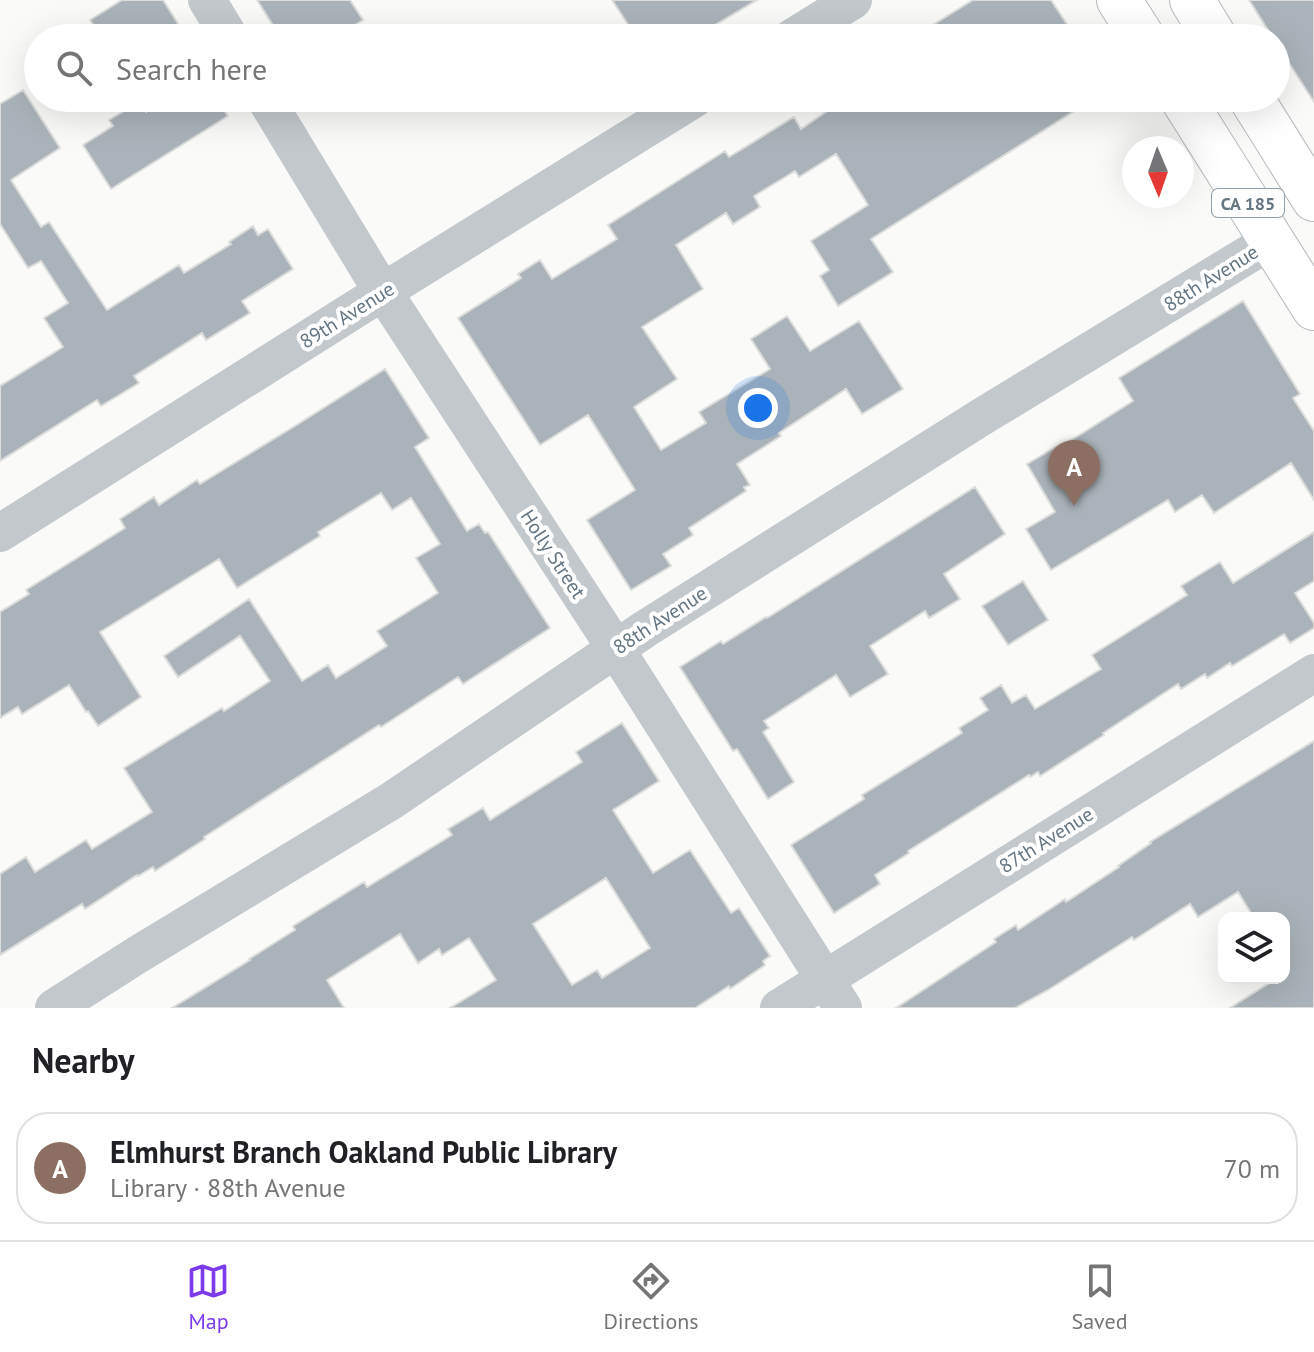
<!DOCTYPE html>
<meta charset="utf-8">
<style>
:root{--surface:#fff;--page:#f6f6f6;--text:#202124;--muted:#757577;--line:#e0e0e0;--accent:#7c3aed}
body{margin:0;font-family:"PT Sans",sans-serif;background:var(--page);color:var(--text)}
.controls{position:absolute;right:24px;bottom:24px;display:grid;overflow:hidden;border-radius:16px;box-shadow:0 8px 32px #0002}
.controls button{width:72px;height:72px;display:grid;place-items:center;padding:0;border:0;border-bottom:2px solid var(--line);background:var(--surface);color:var(--text);font:40px sans-serif}
.compass{position:absolute;left:1122px;top:136px;width:72px;height:72px;border-radius:50%;background:var(--surface);box-shadow:0 8px 32px #0002;rotate:178deg}
.you{position:absolute;left:758px;top:408px;width:28px;height:28px;margin:-20px;border:6px solid #fff;border-radius:50%;background:#1a73e8;box-shadow:0 0 0 12px #1a73e833}
.badge{display:grid;place-items:center;width:52px;height:52px;border-radius:50%;background:var(--accent);color:#fff;font-size:26px;font-weight:700}
.pin{position:absolute;translate:-50% -66px;filter:drop-shadow(0 2px 4px #0008)}
.pin::after{content:'';position:absolute;top:42px;width:28px;height:24px;background:inherit;clip-path:polygon(0 0,100% 0,50% 100%)}
.list{margin:0;padding:0;list-style:none}
h2{display:flex;justify-content:space-between;align-items:center;height:104px;margin:0;padding:0 32px;font-size:34px}
h2 small{font-size:26px;font-weight:400;color:var(--muted)}
.list li{display:grid;grid-template-columns:52px 1fr auto;gap:24px;align-items:center;box-sizing:border-box;height:112px;margin:0 16px 16px;padding:0 16px;border:2px solid var(--line);border-radius:32px}
.list b{display:block;font-size:30px;white-space:nowrap}
.list p{margin:0;font-size:26px;white-space:nowrap;color:var(--muted)}
.list em{font-size:26px;font-style:normal;color:var(--muted)}
.icon{flex:none;width:44px;height:44px;fill:none;stroke:currentColor;stroke-width:2;stroke-linecap:round;stroke-linejoin:round}
.map{position:relative;flex:none;width:1314px;height:1008px;overflow:hidden}
.search{position:absolute;background:var(--surface);box-shadow:0 8px 32px #0002;left:24px;right:24px;top:24px;height:88px;display:flex;align-items:center;gap:20px;box-sizing:border-box;padding:0 28px;border-radius:44px;color:var(--muted);font-size:30px}
.sheet{height:232px;background:var(--surface)}
nav{display:flex;justify-content:space-around;align-items:center;box-sizing:border-box;height:112px;border-top:2px solid var(--line);background:var(--surface);font-size:22px;color:var(--muted)}
nav a{display:grid;justify-items:center;gap:4px}
nav .on{color:var(--accent)}
.map>svg:first-child{display:block}
</style>
<div class="map">
<svg width="1314" height="1008" viewBox="0 0 1314 1008">
<rect width="100%" height="100%" fill="#fafaf8"/>
<path fill="#aab3b9" stroke="#dcdcda" stroke-width="2" fill-rule="evenodd" d="M 122,0 L 163,0 L 187,38 L 102,38 L 90,20 Z
M 257,0 L 350,0 L 363,20 L 334,38 L 281,38 Z
M 612,0 L 757,0 L 693,38 L 637,38 Z
M 973,0 L 1051,0 L 1076,38 L 912,38 Z
M 1249,0 L 1314,0 L 1314,102 L 1276,43 L 1276,38 L 1273,38 Z
M 23,90 L 60,148 L 11,180 L 41,227 L 49,222 L 107,310 L 179,265 L 184,273 L 231,244 L 229,242 L 253,226 L 258,235 L 268,229 L 293,269 L 242,301 L 250,313 L 206,340 L 202,333 L 134,376 L 139,383 L 101,406 L 97,400 L 0,461 L 0,386 L 63,347 L 44,318 L 68,303 L 41,261 L 28,268 L 0,224 L 0,104 Z
M 167,98 L 216,98 L 228,116 L 111,189 L 83,145 L 113,126 L 109,120 L 139,102 L 146,112 Z
M 846,98 L 1095,98 L 871,239 L 893,272 L 838,306 L 820,276 L 829,270 L 811,241 L 868,205 L 836,154 L 799,177 L 795,171 L 754,196 L 760,207 L 733,224 L 726,213 L 676,245 L 703,289 L 642,327 L 677,379 L 634,407 L 661,450 L 706,423 L 699,412 L 770,369 L 751,339 L 787,316 L 810,351 L 859,321 L 903,389 L 862,414 L 846,389 L 779,433 L 781,436 L 737,464 L 750,485 L 744,487 L 746,491 L 689,528 L 693,535 L 663,554 L 671,566 L 631,590 L 587,520 L 635,490 L 588,415 L 540,445 L 458,318 L 521,278 L 518,274 L 540,260 L 552,279 L 617,239 L 608,225 L 725,151 L 729,157 L 794,117 L 801,129 Z
M 1243,301 L 1300,394 L 1293,398 L 1314,431 L 1314,500 L 1291,463 L 1214,513 L 1202,495 L 1175,512 L 1168,500 L 1051,570 L 1026,529 L 1055,512 L 1027,464 L 1061,444 L 1062,446 L 1133,401 L 1119,378 Z
M 385,369 L 429,438 L 415,447 L 467,531 L 479,524 L 485,533 L 488,532 L 550,628 L 463,684 L 458,677 L 381,727 L 379,725 L 204,837 L 205,839 L 155,871 L 153,867 L 138,876 L 137,875 L 85,909 L 82,904 L 0,955 L 0,874 L 26,857 L 35,872 L 86,840 L 92,849 L 152,812 L 124,768 L 222,708 L 224,711 L 270,681 L 240,636 L 178,677 L 164,656 L 249,599 L 302,681 L 328,665 L 336,678 L 387,646 L 377,631 L 438,593 L 416,558 L 440,544 L 411,498 L 392,510 L 381,493 L 318,532 L 320,536 L 237,588 L 219,559 L 100,632 L 141,697 L 98,726 L 88,711 L 86,712 L 69,685 L 22,714 L 18,707 L 0,718 L 0,612 L 29,594 L 26,590 L 125,528 L 120,519 L 154,497 L 159,505 L 197,480 L 200,484 L 295,426 Z
M 975,487 L 1005,534 L 944,574 L 960,599 L 929,618 L 925,611 L 870,646 L 888,674 L 850,697 L 836,675 L 764,721 L 769,728 L 763,732 L 794,782 L 768,799 L 737,749 L 733,751 L 680,667 L 721,641 L 723,644 L 766,617 L 767,618 Z
M 1314,532 L 1314,581 L 1295,593 L 1314,623 L 1314,628 L 1290,643 L 1284,634 L 1232,666 L 1230,663 L 1207,678 L 1205,674 L 1181,689 L 1178,684 L 1103,733 L 1104,735 L 1040,776 L 1038,772 L 1030,777 L 1029,775 L 908,851 L 909,853 L 875,875 L 880,884 L 834,913 L 791,845 L 864,799 L 862,795 L 962,733 L 959,728 L 988,710 L 980,698 L 1001,685 L 1012,703 L 1026,695 L 1035,709 L 1101,669 L 1092,655 L 1187,595 L 1181,586 L 1220,562 L 1233,583 Z
M 1023,581 L 1048,620 L 1008,645 L 982,606 Z
M 622,723 L 659,781 L 613,810 L 653,873 L 690,850 L 731,913 L 739,908 L 770,956 L 763,961 L 765,965 L 730,989 L 729,986 L 695,1008 L 450,1008 L 496,980 L 469,938 L 442,955 L 439,949 L 418,963 L 400,934 L 327,980 L 344,1008 L 172,1008 L 250,960 L 249,959 L 295,930 L 293,926 L 364,882 L 367,887 L 452,835 L 448,829 L 483,808 L 490,820 L 582,762 L 576,752 ZM 606,878 L 650,948 L 602,978 L 597,970 L 572,985 L 533,924 Z
M 1314,741 L 1314,1008 L 1230,1008 L 1277,978 L 1284,978 L 1284,918 L 1254,918 L 1238,892 L 1198,917 L 1190,904 L 1134,940 L 1132,937 L 1048,990 L 1015,1008 L 896,1008 L 996,942 L 994,939 L 1016,925 L 1018,930 L 1065,899 L 1066,902 L 1119,867 L 1118,866 L 1151,843 L 1150,842 Z"/>
<g fill="none" stroke-linecap="round" stroke-linejoin="round">
<defs>
<path id="primary" d="M 1119,0 L 1143,38
M 1192,0 L 1215,38
M 1182,98 L 1314,308
M 1251,98 L 1314,199"/>
</defs>
<use href="#primary" stroke="#b5babe" stroke-width="46"/>
<path stroke="#c3c8cc" stroke-width="38" d="M 207,0 L 230,38
M 792,38 L 853,0
M 265,98 L 371,273 L 605,632 L 843,1008
M 0,533 L 384,291 L 695,98
M 54,1008 L 137,955 L 391,801 L 645,629 L 983,416 L 1272,240
M 779,1008 L 1314,673"/>
<use href="#primary" stroke="#fff" stroke-width="44"/>
</g>
<g text-anchor="middle" dominant-baseline="central" stroke-width="8" stroke-linejoin="round" paint-order="stroke">
<rect fill="#fff" stroke="#939fa8" stroke-width="2" x="1212" y="189" width="72" height="28" rx="6"/>
<g font-size="18" font-weight="bold" fill="#657683">
<text x="1248" y="203">CA 185</text>
</g>
<g font-size="20" fill="#657683" stroke="#fff">
<text transform="translate(1211 278) rotate(-32)">88th Avenue</text>
<text transform="translate(347 315) rotate(-32)">89th Avenue</text>
<text transform="translate(553 554) rotate(57)">Holly Street</text>
<text transform="translate(660 620) rotate(-33)">88th Avenue</text>
<text transform="translate(1046 840) rotate(-32)">87th Avenue</text>
</g>
</g>
</svg>
<div class="controls">
<button><svg class="icon" aria-label="layers" viewBox="0 0 24 24"><path d="M12 4l9 5-9 5-9-5zM3 14l9 5 9-5"/></svg></button>
</div>
<svg class="compass" viewBox="-18 -18 36 36"><path d="M0-13l5 13h-10z" fill="#e53935"/><path d="M0 13l5-13h-10z" fill="#757577"/></svg>
<div class="you"></div>
<div class="pin badge" style="left:1074px;top:506px;background:#8d6e63">A</div>
<div class="search"><svg class="icon" aria-label="search" viewBox="0 0 24 24"><circle cx="10" cy="10" r="6"/><path d="M15 15l6 6"/></svg>Search here</div>
</div>
<section class="sheet">
<h2>Nearby<small></small></h2>
<ul class="list">
<li><span class="badge" style="background:#8d6e63">A</span><div><b>Elmhurst Branch Oakland Public Library</b><p>Library · 88th Avenue</p></div><em>70 m</em></li>
</ul>
</section>
<nav>
<a class="on"><svg class="icon" aria-label="map" viewBox="0 0 24 24"><path d="M3 6l6-2 6 2 6-2v14l-6 2-6-2-6 2zM9 4v14M15 6v14"/></svg>Map</a>
<a><svg class="icon" aria-label="directions" viewBox="0 0 24 24"><path d="M12 3l9 9-9 9-9-9zM9 14v-3h6M13 9l2 2-2 2"/></svg>Directions</a>
<a><svg class="icon" aria-label="saved" viewBox="0 0 24 24"><path d="M7 4h10v16l-5-4-5 4z"/></svg>Saved</a>
</nav>
